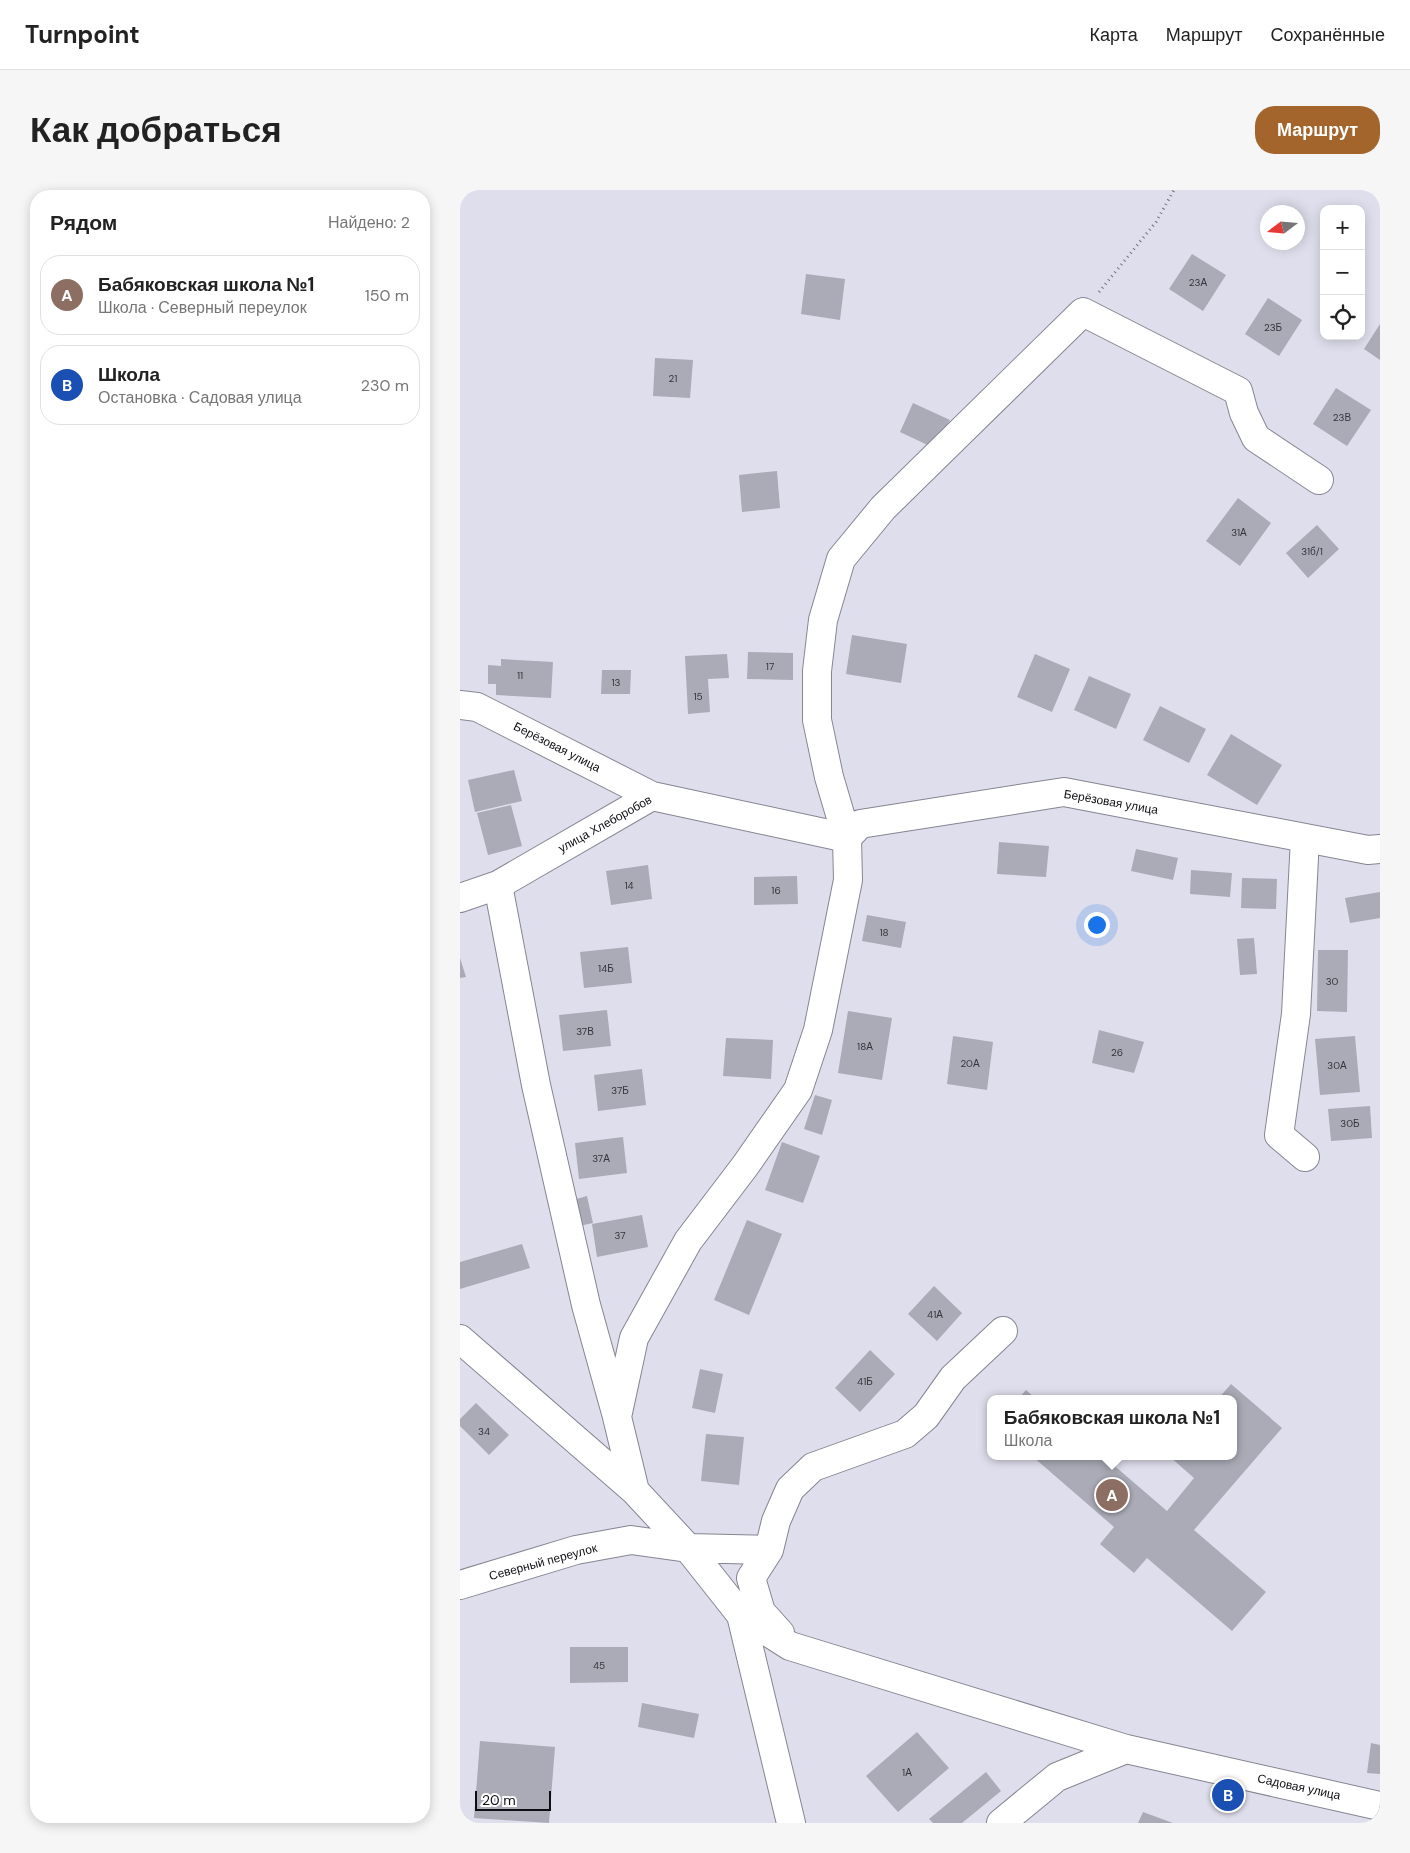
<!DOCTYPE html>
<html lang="ru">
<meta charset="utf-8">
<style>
:root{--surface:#fff;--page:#f6f6f6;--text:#222;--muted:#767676;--line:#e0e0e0;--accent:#a3652b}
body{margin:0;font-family:"DM Sans",sans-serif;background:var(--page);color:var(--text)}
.controls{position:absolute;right:15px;top:15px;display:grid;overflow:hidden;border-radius:10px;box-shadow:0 2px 12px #0003}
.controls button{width:45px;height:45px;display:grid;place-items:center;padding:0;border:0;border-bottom:1px solid var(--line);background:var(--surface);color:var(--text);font:25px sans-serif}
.compass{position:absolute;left:800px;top:15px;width:45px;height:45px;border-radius:50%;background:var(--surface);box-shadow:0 2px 12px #0003;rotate:254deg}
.scale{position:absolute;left:15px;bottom:12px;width:76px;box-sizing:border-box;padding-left:5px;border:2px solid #0e0d12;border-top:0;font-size:14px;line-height:18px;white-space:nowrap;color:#0e0d12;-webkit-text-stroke:4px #fff;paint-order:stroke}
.you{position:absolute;left:636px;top:734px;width:18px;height:18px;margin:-12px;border:4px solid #fff;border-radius:50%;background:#1a73e8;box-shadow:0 0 0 8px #1a73e833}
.badge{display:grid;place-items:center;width:32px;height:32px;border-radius:50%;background:var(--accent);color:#fff;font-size:16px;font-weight:700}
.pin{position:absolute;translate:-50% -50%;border:2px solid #fff;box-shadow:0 1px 5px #0006}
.popup{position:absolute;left:527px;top:1205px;width:250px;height:65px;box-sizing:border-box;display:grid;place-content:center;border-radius:10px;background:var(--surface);filter:drop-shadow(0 1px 4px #0005);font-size:16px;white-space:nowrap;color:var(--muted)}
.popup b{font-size:19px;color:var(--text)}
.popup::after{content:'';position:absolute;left:50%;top:100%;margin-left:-10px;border:10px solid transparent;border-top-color:var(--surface)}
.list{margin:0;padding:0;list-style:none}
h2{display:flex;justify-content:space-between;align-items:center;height:65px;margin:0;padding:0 20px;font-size:21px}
h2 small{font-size:16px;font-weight:400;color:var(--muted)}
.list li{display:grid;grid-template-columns:32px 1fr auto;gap:15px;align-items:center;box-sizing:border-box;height:80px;margin:0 10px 10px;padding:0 10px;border:1px solid var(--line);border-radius:20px}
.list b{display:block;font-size:19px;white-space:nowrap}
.list p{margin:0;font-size:16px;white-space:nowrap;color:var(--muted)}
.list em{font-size:16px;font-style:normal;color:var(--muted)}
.icon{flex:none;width:28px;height:28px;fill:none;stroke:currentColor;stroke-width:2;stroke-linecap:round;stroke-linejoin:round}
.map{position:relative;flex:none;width:920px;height:1633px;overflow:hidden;border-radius:20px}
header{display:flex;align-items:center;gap:30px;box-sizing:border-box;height:70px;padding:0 25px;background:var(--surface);border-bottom:1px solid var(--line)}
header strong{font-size:24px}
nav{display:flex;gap:28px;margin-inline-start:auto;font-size:18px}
.intro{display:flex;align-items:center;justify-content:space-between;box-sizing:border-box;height:120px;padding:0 30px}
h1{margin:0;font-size:35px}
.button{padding:12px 22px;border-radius:20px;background:var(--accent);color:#fff;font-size:18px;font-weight:700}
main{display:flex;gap:30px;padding:0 30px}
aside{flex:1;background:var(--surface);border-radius:20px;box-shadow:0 2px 12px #0003}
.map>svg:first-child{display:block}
</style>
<header>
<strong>Turnpoint</strong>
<nav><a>Карта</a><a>Маршрут</a><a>Сохранённые</a></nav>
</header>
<div class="intro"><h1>Как добраться</h1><a class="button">Маршрут</a></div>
<main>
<aside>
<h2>Рядом<small>Найдено: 2</small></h2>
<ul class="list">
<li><span class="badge" style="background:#8d6e63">A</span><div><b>Бабяковская школа №1</b><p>Школа · Северный переулок</p></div><em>150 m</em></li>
<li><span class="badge" style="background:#1a4fb4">B</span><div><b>Школа</b><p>Остановка · Садовая улица</p></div><em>230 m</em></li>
</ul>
</aside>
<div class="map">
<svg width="920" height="1633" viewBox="0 0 920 1633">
<rect width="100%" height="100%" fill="#dfdeec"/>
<path fill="#ababb7" d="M 732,64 L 766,85 L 743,121 L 709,99 Z
M 346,84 L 385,89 L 380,130 L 341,124 Z
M 808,108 L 842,130 L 819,166 L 785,144 Z
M 920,134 L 920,170 L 904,159 Z
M 195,168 L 233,170 L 230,208 L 193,206 Z
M 876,198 L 911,220 L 887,256 L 853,234 Z
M 453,213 L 490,230 L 476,259 L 440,242 Z
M 317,281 L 320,318 L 282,322 L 279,285 Z
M 778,308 L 811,333 L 780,376 L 746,351 Z
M 857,335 L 879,359 L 848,388 L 826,363 Z
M 392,445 L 447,454 L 441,493 L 386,484 Z
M 288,462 L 333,463 L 333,490 L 287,489 Z
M 267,464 L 269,488 L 248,489 L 250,522 L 228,524 L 225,466 Z
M 575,464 L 610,479 L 592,522 L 557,507 Z
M 41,469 L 93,472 L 91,508 L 36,505 L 36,494 L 28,494 L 28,475 L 41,476 Z
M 142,480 L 171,480 L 170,504 L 141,504 Z
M 629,486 L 671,504 L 656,539 L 614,520 Z
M 700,516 L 746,539 L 729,573 L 683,550 Z
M 771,544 L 822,575 L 797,615 L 747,585 Z
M 54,580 L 62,611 L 15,622 L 8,590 Z
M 51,615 L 62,656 L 28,665 L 17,623 Z
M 539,652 L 589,656 L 586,687 L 537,684 Z
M 676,659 L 718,668 L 713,690 L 671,681 Z
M 188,675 L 192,709 L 151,715 L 146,681 Z
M 731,680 L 772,683 L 770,707 L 730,704 Z
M 337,686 L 338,714 L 294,715 L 294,687 Z
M 782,688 L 817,689 L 816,719 L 781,718 Z
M 920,702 L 920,728 L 890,733 L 885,708 Z
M 407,725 L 446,732 L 441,758 L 402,751 Z
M 794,748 L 797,784 L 780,785 L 777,749 Z
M 168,757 L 172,793 L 124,798 L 120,762 Z
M 858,760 L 888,760 L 887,822 L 857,821 Z
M 0,768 L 6,787 L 0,788 Z
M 147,820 L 151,856 L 103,861 L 99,825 Z
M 388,821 L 432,828 L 422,890 L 378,883 Z
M 639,840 L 684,852 L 674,883 L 632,873 Z
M 493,846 L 533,852 L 527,900 L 487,894 Z
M 895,846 L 900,902 L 860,905 L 855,849 Z
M 266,848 L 313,850 L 311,889 L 263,886 Z
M 182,879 L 186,915 L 138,921 L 134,885 Z
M 355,905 L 372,910 L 362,945 L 344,939 Z
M 910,916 L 912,948 L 871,951 L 868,919 Z
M 163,947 L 167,983 L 119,989 L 115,953 Z
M 322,952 L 360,966 L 343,1013 L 305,1000 Z
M 127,1006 L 133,1033 L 119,1036 L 113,1010 Z
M 182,1025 L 188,1057 L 137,1067 L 132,1034 Z
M 287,1030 L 322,1044 L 289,1125 L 254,1110 Z
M 62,1054 L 70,1078 L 0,1099 L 0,1072 Z
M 474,1096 L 502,1123 L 477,1151 L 448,1124 Z
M 410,1160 L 435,1184 L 400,1222 L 375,1198 Z
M 240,1179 L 263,1184 L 255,1223 L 232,1218 Z
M 771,1194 L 822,1238 L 734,1340 L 806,1402 L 772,1441 L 687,1368 L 674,1383 L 640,1354 L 654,1337 L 572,1266 L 643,1266 L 707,1321 L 734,1288 L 709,1266 L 773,1266 L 773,1209 L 758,1209 Z
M 566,1200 L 576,1209 L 558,1209 Z
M 16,1213 L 49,1245 L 29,1265 L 0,1236 L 0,1229 Z
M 246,1244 L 284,1247 L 279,1295 L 241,1291 Z
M 110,1457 L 168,1457 L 168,1492 L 110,1493 Z
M 182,1513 L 239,1524 L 234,1548 L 178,1537 Z
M 457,1542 L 489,1578 L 438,1622 L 406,1586 Z
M 20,1551 L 95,1557 L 89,1633 L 14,1628 Z
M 911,1553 L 920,1555 L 920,1584 L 907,1583 Z
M 526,1582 L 541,1601 L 502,1633 L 473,1633 L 469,1629 Z
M 683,1622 L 713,1633 L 678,1633 Z"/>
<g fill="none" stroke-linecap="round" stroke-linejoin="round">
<defs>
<path id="minor" d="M 0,515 L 17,517 L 192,606
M 387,648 L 400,634 L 604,602 L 908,660 L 920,659
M 38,695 L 76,895 L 126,1115 L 156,1223
M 0,708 L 38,695 L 192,606 L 387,648
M 845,967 L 819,945 L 836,824 L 845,648
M 0,1149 L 175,1301 L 228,1358 L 281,1425 L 331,1633
M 175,1301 L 157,1227 L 174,1148 L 228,1051 L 285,976 L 338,900 L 358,840 L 388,690 L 387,648 L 369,587 L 357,530 L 357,481 L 363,430 L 381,369 L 423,318 L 623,122 L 778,201 L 784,223 L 796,248 L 859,290
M 309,1360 L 291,1388 L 301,1422 L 320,1443
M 0,1395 L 116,1360 L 171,1350 L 228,1358 L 309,1360 L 316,1331 L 330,1299 L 353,1277 L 445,1244 L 466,1226 L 493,1188 L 543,1141
M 281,1425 L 330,1456 L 666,1559
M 541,1633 L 597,1587 L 666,1559 L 920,1616"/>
</defs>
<use href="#minor" stroke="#868592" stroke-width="30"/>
<path stroke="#74737c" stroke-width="3" stroke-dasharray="1 4" stroke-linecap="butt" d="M 639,102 L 696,32 L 714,0"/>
<use href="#minor" stroke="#fff" stroke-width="28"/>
</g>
<g text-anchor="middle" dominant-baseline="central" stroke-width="4" stroke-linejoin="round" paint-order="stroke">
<g font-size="10" fill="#35343b">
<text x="738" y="92">23А</text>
<text x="813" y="137">23Б</text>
<text x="213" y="188">21</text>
<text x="882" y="227">23В</text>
<text x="779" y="342">31А</text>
<text x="852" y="361">31б/1</text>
<text x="310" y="476">17</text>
<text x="60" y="485">11</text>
<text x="156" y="492">13</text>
<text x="238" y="506">15</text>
<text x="169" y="695">14</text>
<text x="316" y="700">16</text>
<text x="424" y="742">18</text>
<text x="146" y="778">14Б</text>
<text x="872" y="791">30</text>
<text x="125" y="841">37В</text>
<text x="405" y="856">18А</text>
<text x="657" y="862">26</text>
<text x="510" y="873">20А</text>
<text x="877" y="875">30А</text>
<text x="160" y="900">37Б</text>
<text x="890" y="933">30Б</text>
<text x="141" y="968">37А</text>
<text x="160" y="1045">37</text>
<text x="475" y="1124">41А</text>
<text x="405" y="1191">41Б</text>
<text x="24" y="1241">34</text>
<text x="139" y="1475">45</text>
<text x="447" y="1582">1А</text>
</g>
<g font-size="12" fill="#0e0d12" stroke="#fff">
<text transform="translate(97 557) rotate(27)">Берёзовая улица</text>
<text transform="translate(651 612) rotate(10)">Берёзовая улица</text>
<text transform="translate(145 634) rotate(-29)">улица Хлеборобов</text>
<text transform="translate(83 1372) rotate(-15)">Северный переулок</text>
<text transform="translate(839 1597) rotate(12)">Садовая улица</text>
</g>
</g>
</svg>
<div class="controls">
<button>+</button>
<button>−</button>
<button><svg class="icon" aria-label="locate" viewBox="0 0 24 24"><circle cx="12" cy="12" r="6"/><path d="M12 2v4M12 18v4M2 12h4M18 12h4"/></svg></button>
</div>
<svg class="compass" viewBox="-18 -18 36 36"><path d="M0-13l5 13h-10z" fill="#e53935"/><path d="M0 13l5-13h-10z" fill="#767676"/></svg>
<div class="scale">20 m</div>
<div class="you"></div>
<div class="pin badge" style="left:652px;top:1305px;background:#8d6e63">A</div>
<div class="popup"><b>Бабяковская школа №1</b>Школа</div>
<div class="pin badge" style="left:768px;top:1605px;background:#1a4fb4">B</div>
</div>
</main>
